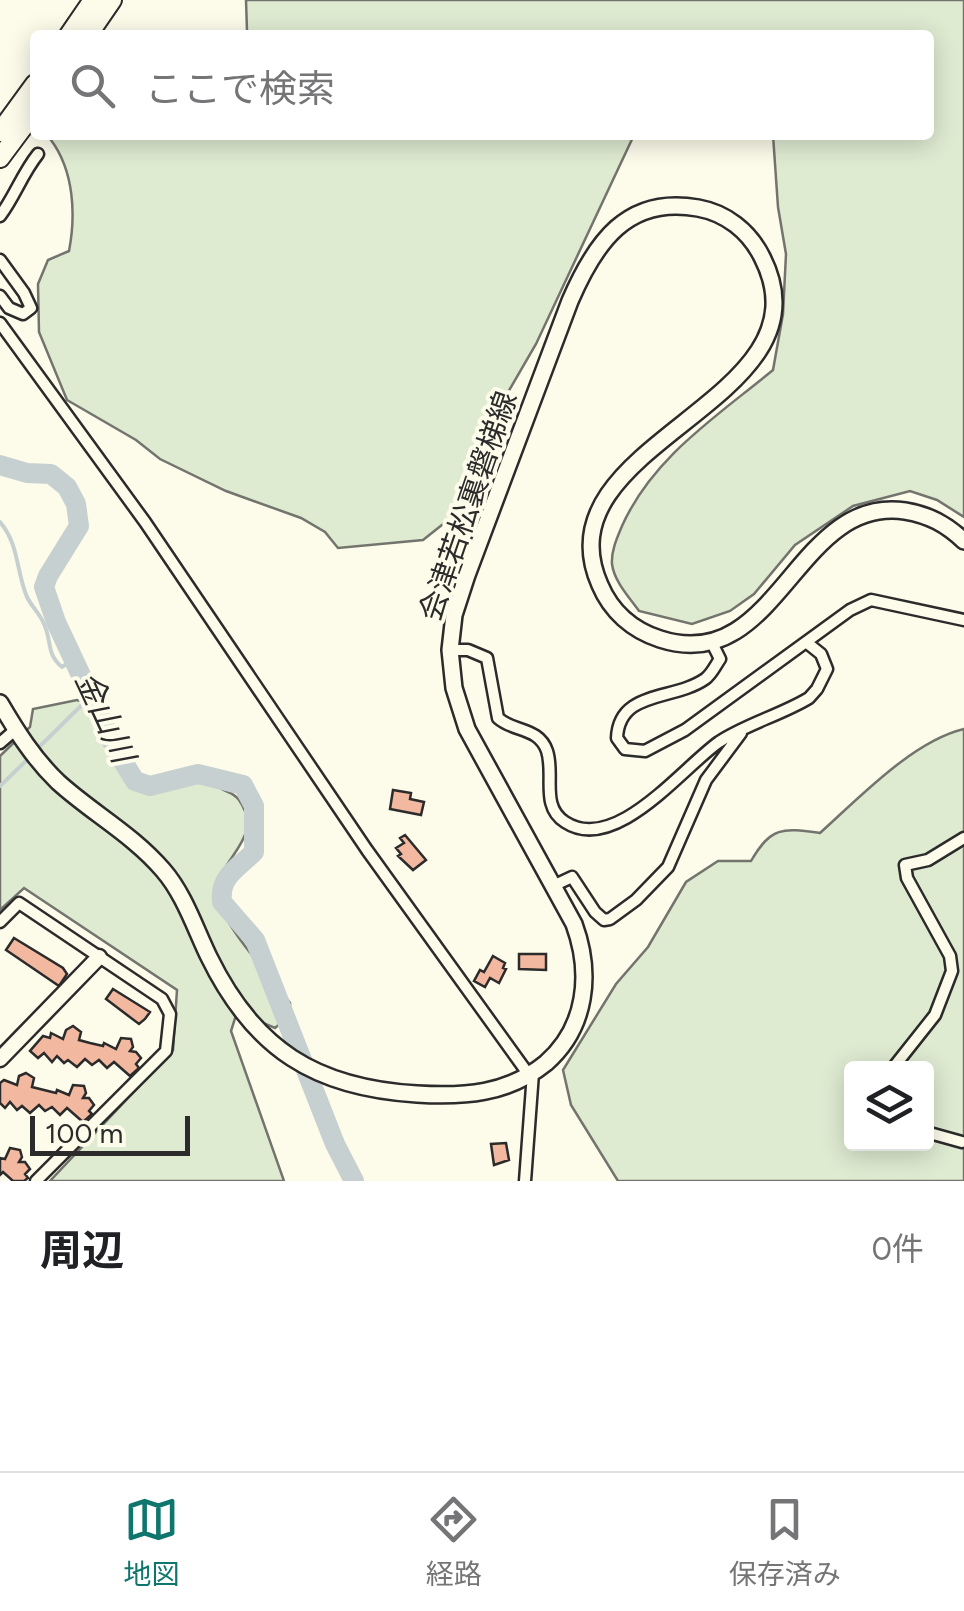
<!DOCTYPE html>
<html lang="ja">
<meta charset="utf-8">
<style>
:root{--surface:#fff;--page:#f2f2f2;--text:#202124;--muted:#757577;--line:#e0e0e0;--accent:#0f766e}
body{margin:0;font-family:Figtree,"Noto Sans JP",sans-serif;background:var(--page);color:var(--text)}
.controls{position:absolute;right:30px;bottom:30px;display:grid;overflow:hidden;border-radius:10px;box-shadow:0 5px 25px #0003}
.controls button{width:90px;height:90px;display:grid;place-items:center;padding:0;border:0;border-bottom:2px solid var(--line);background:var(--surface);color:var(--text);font:50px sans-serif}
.scale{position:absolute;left:30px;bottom:25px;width:160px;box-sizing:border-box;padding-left:10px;border:5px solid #2b2b2b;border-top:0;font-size:28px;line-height:35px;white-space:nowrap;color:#2b2b2b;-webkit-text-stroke:8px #fdfbea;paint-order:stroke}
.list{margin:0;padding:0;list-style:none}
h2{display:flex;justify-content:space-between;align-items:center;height:130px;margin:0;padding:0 40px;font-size:42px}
h2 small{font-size:32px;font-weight:400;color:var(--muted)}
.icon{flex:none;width:55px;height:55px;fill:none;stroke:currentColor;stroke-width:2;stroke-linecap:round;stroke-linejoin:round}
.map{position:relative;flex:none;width:964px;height:1181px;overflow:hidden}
.search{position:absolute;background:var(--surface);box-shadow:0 5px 25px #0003;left:30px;right:30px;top:30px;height:110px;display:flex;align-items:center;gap:25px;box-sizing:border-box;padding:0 35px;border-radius:10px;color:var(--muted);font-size:38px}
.sheet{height:290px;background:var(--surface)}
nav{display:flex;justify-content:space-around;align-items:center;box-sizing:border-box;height:140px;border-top:2px solid var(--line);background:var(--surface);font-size:28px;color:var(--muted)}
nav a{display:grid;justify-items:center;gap:5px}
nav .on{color:var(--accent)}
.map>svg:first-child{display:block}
</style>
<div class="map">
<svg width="964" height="1181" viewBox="0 0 964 1181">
<rect width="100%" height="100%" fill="#fdfbea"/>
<path fill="#deebd1" stroke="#74746e" stroke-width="2.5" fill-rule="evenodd" d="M 246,0 L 964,0 L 964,517 L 937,500 L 910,491 L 853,506 L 795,545 L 754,594 L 730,611 L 692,624 L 639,611 C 629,597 614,581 612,564 C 611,551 617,538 622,526 C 653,457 716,417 773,370 L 783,314 L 786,254 L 778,207 L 773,135 L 929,135 L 929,35 L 241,35 L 247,31 Z
M 54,135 L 634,135 L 536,344 L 485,432 L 467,505 L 423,540 L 338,548 L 325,532 L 301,518 L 226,491 L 160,459 L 136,440 L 67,400 L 39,332 L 38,284 L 48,260 L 69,251 C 76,215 74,171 51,140 Z
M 77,700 L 89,703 C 107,730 112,769 142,785 C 169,799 190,767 220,788 C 228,793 233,792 239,800 C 268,841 211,861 218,897 C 224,928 270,975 290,1003 L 290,1015 L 275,1028 L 237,1012 L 231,1031 L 284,1181 L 50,1181 L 173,1050 L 177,990 L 24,888 L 0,910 L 0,756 L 30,727 L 33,709 Z
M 964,729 L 964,1181 L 618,1181 L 571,1105 L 563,1070 L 616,984 L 648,947 L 686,882 L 718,861 L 751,861 C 771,826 783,828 820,833 C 859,798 913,741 964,729 ZM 852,1068 L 926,1068 L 926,1144 L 852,1144 Z"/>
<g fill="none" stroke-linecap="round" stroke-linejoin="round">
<path stroke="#c7d0d0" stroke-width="4" d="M 0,522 C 19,544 16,571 27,597 C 32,607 40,614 44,624 C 52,641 46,654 62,667 L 74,659
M 35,751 L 91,696
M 0,786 L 29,758"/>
<path stroke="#c7d0d0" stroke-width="20" d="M 0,465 L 27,473 L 51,474 L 67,487 L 76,504 L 79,526 L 48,576 L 44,587 L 56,622 L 116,750 L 135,781 L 150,786 L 198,774 L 243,785 L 254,806 L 254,852 C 238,868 219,876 222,902 L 255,940 L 335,1144 L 354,1181"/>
</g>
<path fill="#f2b8a0" stroke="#2b2b2b" stroke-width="2.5" d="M 393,790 L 411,793 L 410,799 L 424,802 L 421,815 L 390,809 Z
M 405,835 L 426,860 L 413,870 L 398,856 L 401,854 L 396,848 L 404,843 L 400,838 Z
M 14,938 L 63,968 L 67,974 L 59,986 L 6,950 Z
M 519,954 L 546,954 L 546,970 L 519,969 Z
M 493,956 L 505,963 L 503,968 L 506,969 L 499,983 L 490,978 L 485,987 L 474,981 L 480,970 L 484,972 Z
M 113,989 L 150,1012 L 145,1019 L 139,1024 L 106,999 Z
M 73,1026 L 81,1032 L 79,1040 L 90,1043 L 103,1046 L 104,1043 L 116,1049 L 121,1038 L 131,1039 L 133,1047 L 130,1051 L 136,1052 L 141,1058 L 136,1064 L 139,1068 L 130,1076 L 114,1062 L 107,1068 L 99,1060 L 92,1065 L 85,1059 L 77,1067 L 68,1060 L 64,1063 L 57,1056 L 52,1062 L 44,1053 L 38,1058 L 30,1051 L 43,1036 L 50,1038 L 51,1033 L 63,1039 L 66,1030 Z
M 26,1073 L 34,1078 L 32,1087 L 56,1093 L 57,1090 L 69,1095 L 73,1085 L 84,1086 L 86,1093 L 83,1098 L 89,1098 L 94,1105 L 89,1111 L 92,1114 L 83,1122 L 67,1108 L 60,1115 L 52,1107 L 45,1111 L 39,1105 L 30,1113 L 22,1106 L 17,1110 L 10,1102 L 5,1108 L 0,1103 L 0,1083 L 4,1080 L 17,1085 L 19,1076 Z
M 506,1143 L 509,1160 L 494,1165 L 491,1144 Z
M 10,1148 L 20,1150 L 22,1157 L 19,1162 L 25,1162 L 30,1169 L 25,1174 L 28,1178 L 24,1181 L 13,1181 L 3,1172 L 0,1175 L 0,1158 L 5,1159 Z"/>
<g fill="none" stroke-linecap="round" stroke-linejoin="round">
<defs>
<path id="street" d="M 0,216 C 15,196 22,174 38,154
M 0,260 L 24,293 L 31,308 L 23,314 L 9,308 L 0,296
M 0,323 L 145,522 L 367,850 L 529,1075
M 806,642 L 850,610 L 871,600 L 964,620
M 450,650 L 468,650 L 487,658 L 498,718 C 513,732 539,727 547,751 C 555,775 540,806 565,822 C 615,855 682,768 719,742 C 746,724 781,715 809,698 L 817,689 L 827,669 L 821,654 L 806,642 L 685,730 L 645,751 L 625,749 L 617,738 C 619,690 673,701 705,679 C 712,674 715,666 720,659 L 711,641
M 0,743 L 15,730
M 555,885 L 572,877 L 595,912 L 604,920 L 610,919 L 636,900 L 668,867 L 706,780 L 741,733
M 0,922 L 19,903 L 162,999 L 170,1014 L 166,1051 L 36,1181
M 893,1068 L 935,1015 L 952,971 L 950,956 L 907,878 L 905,865 L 928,860 L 964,838
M 926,1132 L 962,1142
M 525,1181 L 533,1073"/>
<path id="secondary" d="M 0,1059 L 99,957"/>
<path id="primary" d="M 0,703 C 17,732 34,759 58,782 C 92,813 132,834 163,870 C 184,894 195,928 209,957 C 254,1049 315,1088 417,1094 C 464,1097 508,1094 546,1063 C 587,1027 592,973 574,924 L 467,729 L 454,688 L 450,650 L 454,615 L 467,575 L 570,301 C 595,243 627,195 698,208 C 726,213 749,231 762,257 C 837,403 536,441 600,585 C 611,611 632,630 660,639 C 778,677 795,495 905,511 C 929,515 946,524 964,541"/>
<path id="highway" d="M 69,35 L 93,0
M 88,35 L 112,0
M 0,132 L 35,84
M 0,158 L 35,111"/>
</defs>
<use href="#street" stroke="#2b2b2b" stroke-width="15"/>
<use href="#secondary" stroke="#2b2b2b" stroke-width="19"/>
<use href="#primary" stroke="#2b2b2b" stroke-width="20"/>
<use href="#highway" stroke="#2b2b2b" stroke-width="22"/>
<use href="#street" stroke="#fdfbea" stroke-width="10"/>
<use href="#secondary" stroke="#fdfbea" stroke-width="14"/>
<use href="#primary" stroke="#fdfbea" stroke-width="15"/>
<use href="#highway" stroke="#fdfbea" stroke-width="18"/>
</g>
<g text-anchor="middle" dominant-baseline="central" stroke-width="8" stroke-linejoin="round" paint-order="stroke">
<g font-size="30" fill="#2b2b2b" stroke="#fdfbea">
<text transform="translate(468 506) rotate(-71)">会津若松裏磐梯線</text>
</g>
<g font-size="32" font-style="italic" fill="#2b2b2b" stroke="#fdfbea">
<text transform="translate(105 717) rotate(65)">金山川</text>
</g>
</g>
</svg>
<div class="controls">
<button><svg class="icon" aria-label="layers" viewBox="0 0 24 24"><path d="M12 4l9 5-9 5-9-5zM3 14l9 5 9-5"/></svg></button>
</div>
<div class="scale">100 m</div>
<div class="search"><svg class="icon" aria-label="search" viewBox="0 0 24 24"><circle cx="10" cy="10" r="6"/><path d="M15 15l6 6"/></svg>ここで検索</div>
</div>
<section class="sheet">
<h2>周辺<small>0件</small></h2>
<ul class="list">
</ul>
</section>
<nav>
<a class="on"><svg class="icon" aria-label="map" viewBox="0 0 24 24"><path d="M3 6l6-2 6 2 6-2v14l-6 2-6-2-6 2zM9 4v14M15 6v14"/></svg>地図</a>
<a><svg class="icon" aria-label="directions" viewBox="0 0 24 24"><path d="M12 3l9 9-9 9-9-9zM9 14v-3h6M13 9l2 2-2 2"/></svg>経路</a>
<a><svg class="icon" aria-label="saved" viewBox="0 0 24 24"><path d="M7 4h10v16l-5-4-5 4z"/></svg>保存済み</a>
</nav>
